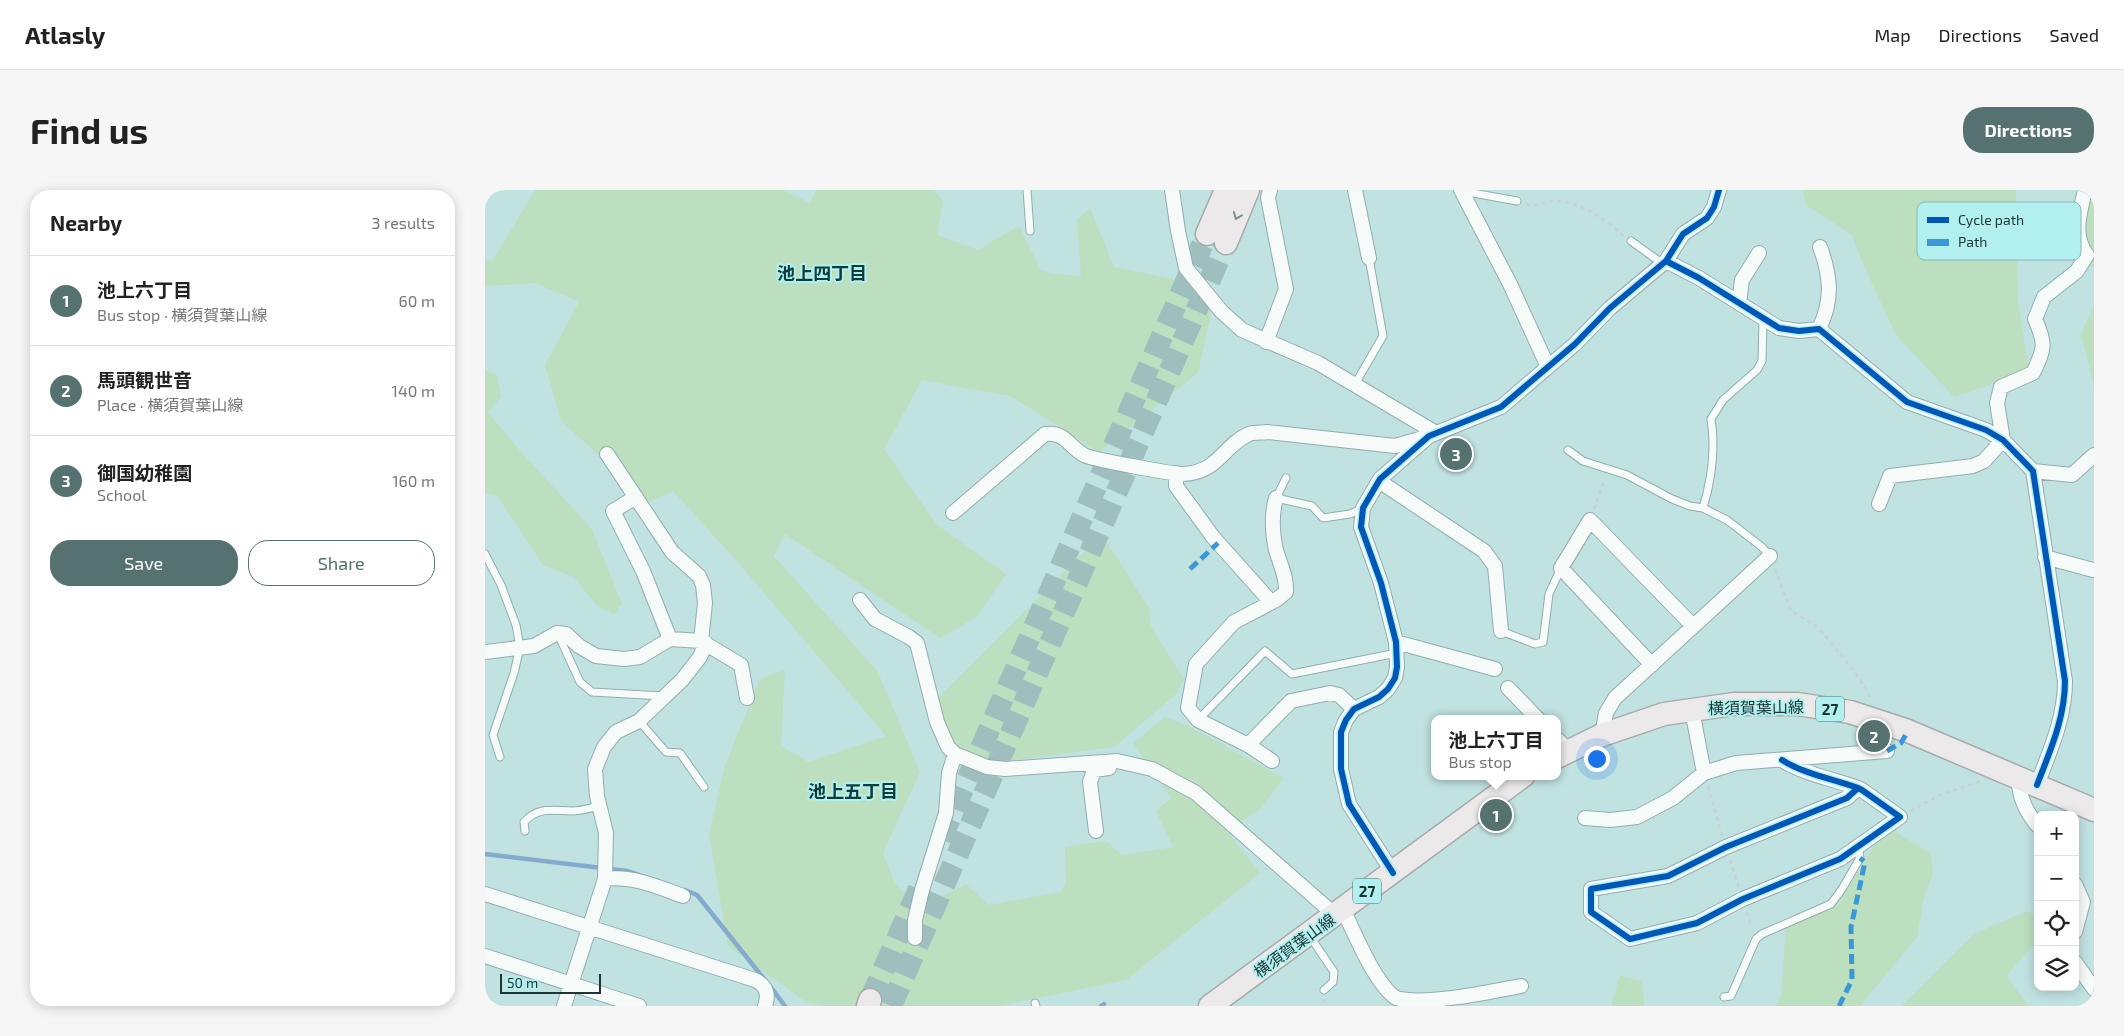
<!DOCTYPE html>
<meta charset="utf-8">
<style>
:root{--surface:#fff;--page:#f6f6f6;--text:#222;--muted:#767676;--line:#e0e0e0;--accent:#557271}
body{margin:0;font-family:"Exo 2","Noto Sans JP",sans-serif;background:var(--page);color:var(--text)}
.controls{position:absolute;right:15px;bottom:15px;display:grid;overflow:hidden;border-radius:10px;box-shadow:0 2px 12px #0003}
.controls button{width:45px;height:45px;display:grid;place-items:center;padding:0;border:0;border-bottom:1px solid var(--line);background:var(--surface);color:var(--text);font:25px sans-serif}
.scale{position:absolute;left:15px;bottom:12px;width:101px;box-sizing:border-box;padding-left:5px;border:2px solid #1c3535;border-top:0;font-size:14px;line-height:18px;white-space:nowrap;color:#1c3535;-webkit-text-stroke:4px #b2f0ef;paint-order:stroke}
.you{position:absolute;left:1111px;top:568px;width:18px;height:18px;margin:-12px;border:4px solid #fff;border-radius:50%;background:#1a73e8;box-shadow:0 0 0 8px #1a73e833}
.badge{display:grid;place-items:center;width:32px;height:32px;border-radius:50%;background:var(--accent);color:#fff;font-size:16px;font-weight:700}
.pin{position:absolute;translate:-50% -50%;border:2px solid #fff;box-shadow:0 1px 5px #0006}
.popup{position:absolute;left:946px;top:525px;width:130px;height:65px;box-sizing:border-box;display:grid;place-content:center;border-radius:10px;background:var(--surface);filter:drop-shadow(0 1px 4px #0005);font-size:16px;white-space:nowrap;color:var(--muted)}
.popup b{font-size:19px;color:var(--text)}
.popup::after{content:'';position:absolute;left:50%;top:100%;margin-left:-10px;border:10px solid transparent;border-top-color:var(--surface)}
.list{margin:0;padding:0;list-style:none}
h2{display:flex;justify-content:space-between;align-items:center;height:65px;margin:0;padding:0 20px;font-size:21px}
h2 small{font-size:16px;font-weight:400;color:var(--muted)}
.list li{display:grid;grid-template-columns:32px 1fr auto;gap:15px;align-items:center;box-sizing:border-box;height:90px;padding:0 20px;border-top:1px solid var(--line)}
.list b{display:block;font-size:19px;white-space:nowrap}
.list p{margin:0;font-size:16px;white-space:nowrap;color:var(--muted)}
.list em{font-size:16px;font-style:normal;color:var(--muted)}
.actions{display:flex;gap:10px;padding:15px 20px}
.actions a{flex:1;padding:11px 0;border:1px solid var(--accent);border-radius:20px;text-align:center;font-size:18px;color:var(--accent)}
.actions .main{background:var(--accent);color:#fff}
.icon{flex:none;width:28px;height:28px;fill:none;stroke:currentColor;stroke-width:2;stroke-linecap:round;stroke-linejoin:round}
.map{position:relative;flex:none;width:1609px;height:816px;overflow:hidden;border-radius:20px}
header{display:flex;align-items:center;gap:30px;box-sizing:border-box;height:70px;padding:0 25px;background:var(--surface);border-bottom:1px solid var(--line)}
header strong{font-size:24px}
nav{display:flex;gap:28px;margin-inline-start:auto;font-size:18px}
.intro{display:flex;align-items:center;justify-content:space-between;box-sizing:border-box;height:120px;padding:0 30px}
h1{margin:0;font-size:35px}
.button{padding:12px 22px;border-radius:20px;background:var(--accent);color:#fff;font-size:18px;font-weight:700}
main{display:flex;gap:30px;padding:0 30px}
aside{flex:1;background:var(--surface);border-radius:20px;box-shadow:0 2px 12px #0003}
.map>svg:first-child{display:block}
</style>
<header>
<strong>Atlasly</strong>
<nav><a>Map</a><a>Directions</a><a>Saved</a></nav>
</header>
<div class="intro"><h1>Find us</h1><a class="button">Directions</a></div>
<main>
<aside>
<h2>Nearby<small>3 results</small></h2>
<ul class="list">
<li><span class="badge">1</span><div><b>池上六丁目</b><p>Bus stop · 横須賀葉山線</p></div><em>60 m</em></li>
<li><span class="badge">2</span><div><b>馬頭観世音</b><p>Place · 横須賀葉山線</p></div><em>140 m</em></li>
<li><span class="badge">3</span><div><b>御国幼稚園</b><p>School</p></div><em>160 m</em></li>
</ul>
<div class="actions"><a class="main">Save</a><a>Share</a></div>
</aside>
<div class="map">
<svg width="1609" height="816" viewBox="0 0 1609 816">
<rect width="100%" height="100%" fill="#c0e2e1"/>
<path fill="#bcdfc0" d="M 50,0 L 299,0 L 325,13 L 331,0 L 449,0 L 458,11 L 452,45 L 493,60 L 534,36 L 556,81 L 596,87 L 592,30 L 605,18 L 629,77 L 689,89 L 726,122 L 713,183 L 614,262 L 525,206 L 437,190 L 399,259 L 452,335 L 521,384 L 492,427 L 455,448 L 300,344 L 289,366 L 393,482 L 435,582 L 398,663 L 410,694 L 435,718 L 481,694 L 504,715 L 575,702 L 581,694 L 580,657 L 621,651 L 637,665 L 688,657 L 671,621 L 686,608 L 648,553 L 680,527 L 703,536 L 799,588 L 774,620 L 742,641 L 775,683 L 641,790 L 514,816 L 342,816 L 321,812 L 243,756 L 224,644 L 240,575 L 275,489 L 300,480 L 296,556 L 323,572 L 401,546 L 251,370 L 188,301 L 165,312 L 76,231 L 60,175 L 94,112 L 51,93 L 0,96 L 0,69 L 7,72 Z
M 1318,0 L 1531,0 L 1533,111 L 1544,181 L 1469,207 L 1411,145 L 1378,74 L 1367,45 L 1321,15 Z
M 1592,0 L 1609,0 L 1609,78 L 1577,44 Z
M 1609,115 L 1609,196 L 1596,144 Z
M 0,180 L 12,185 L 16,207 L 3,222 L 36,262 L 107,339 L 137,414 L 129,424 L 112,416 L 89,387 L 58,375 L 12,306 L 0,303 Z
M 617,344 L 664,418 L 666,437 L 699,489 L 692,503 L 629,557 L 505,573 L 478,562 L 465,552 L 449,512 Z
M 1406,639 L 1446,664 L 1448,684 L 1439,707 L 1432,747 L 1375,816 L 1291,816 L 1296,807 L 1301,735 L 1353,714 L 1388,657 Z
M 1542,721 L 1553,727 L 1553,750 L 1521,786 L 1544,816 L 1416,816 L 1489,744 Z
M 1135,785 L 1157,792 L 1159,816 L 1126,816 Z"/>
<g fill="none" stroke-linecap="round" stroke-linejoin="round">
<path stroke="#84abce" stroke-width="4.5" d="M 0,664 L 142,681 L 154,685
M 200,700 L 212,705 L 280,790
M 285,796 L 300,816
M 616,816 L 619,814"/>
<path stroke="#9fbfbf" stroke-width="22" stroke-dasharray="22 11" stroke-linecap="butt" d="M 456,649 L 722,44
M 385,810 L 438,690
M 406,816 L 741,53"/>
<defs>
<path id="service" d="M 542,0 L 545,41
M 977,1 L 1032,11
M 1146,51 L 1178,74
M 870,194 L 898,146 L 884,68
M 1083,260 L 1098,271 L 1142,285 L 1187,309 L 1205,316 L 1218,318 L 1242,330 L 1277,357 L 1285,366
M 801,288 L 791,308 L 827,316 L 838,328 L 865,324 L 877,319
M 1218,318 C 1227,288 1231,260 1226,229 L 1238,210 L 1272,180 L 1277,171 L 1278,130
M 0,364 L 16,395 L 31,435 L 35,457 L 29,483 L 8,545 L 15,567
M 1016,441 L 1050,454 L 1058,452 L 1064,404 L 1076,378
M 73,444 L 95,492 L 107,502 L 178,506
M 713,530 L 780,461 L 807,484 L 912,463
M 154,531 L 181,562 L 195,563 L 219,597
M 40,641 L 39,632 C 54,616 67,621 87,621 C 96,621 106,618 115,616
M 824,745 L 849,782 L 848,792 L 839,800
M 1239,807 L 1246,806 L 1271,749 L 1277,744 L 1346,714 L 1357,699 L 1375,668 L 1373,657
M 550,813 L 551,816"/>
<path id="minor" d="M 687,0 L 693,41 L 701,78 L 736,121 L 757,140 L 833,173 L 951,243
M 870,0 L 884,68
M 976,0 L 1025,94 L 1063,177
M 1181,71 L 1214,88 L 1294,138 L 1314,141 L 1334,139 L 1422,212 L 1501,240 L 1518,250 L 1548,281 L 1580,491 C 1580,528 1565,561 1552,595
M 1254,113 L 1257,90 L 1274,63
M 1334,139 C 1348,110 1346,87 1335,57
M 781,152 L 801,99 L 783,8 L 785,0
M 1518,250 L 1512,213 L 1516,197 L 1548,183 C 1560,158 1561,154 1550,129 L 1559,107 L 1592,81 L 1602,65 C 1587,45 1595,23 1600,0
M 122,264 L 187,362 L 214,386 L 218,395 L 220,413 L 216,451 L 256,475 L 262,508
M 1548,281 L 1587,285 L 1609,265
M 691,283 L 691,296 L 728,347 L 786,412
M 894,291 L 999,361 L 1010,376 L 1016,441
M 151,307 L 128,321 L 158,381 L 185,449
M 1394,314 L 1405,286 L 1488,276 L 1499,271 L 1518,250
M 468,323 L 560,244 C 580,241 584,257 599,265 C 605,269 688,284 697,284 C 734,283 737,256 764,244 C 769,242 777,243 783,242 L 910,256 L 941,247
M 1560,367 L 1608,380
M 375,410 L 390,429 L 424,447 L 432,453 L 452,532 L 463,557 L 470,564 L 502,577 L 520,579 L 632,571 L 667,579 L 711,603 L 850,725
M 911,452 L 1010,479
M 0,462 L 49,456 L 72,443 L 81,444 L 94,456 L 111,466 L 139,469 L 155,467 L 185,449 L 216,451
M 1167,475 L 1076,378 L 1105,330 L 1208,436
M 1023,498 L 1053,529
M 1207,520 L 1219,583
M 1117,545 L 1121,523 L 1130,508 L 1285,366
M 1072,549 L 1084,561
M 763,555 L 806,511 L 845,503 L 854,505 L 869,519
M 1297,570 C 1319,584 1348,589 1373,598 L 1377,600 L 1415,627 L 1355,669 L 1258,709 L 1212,733 L 1145,749 L 1106,722 L 1106,699 L 1183,686 L 1241,657 L 1362,608 L 1373,598
M 787,571 L 763,555 L 713,530 L 703,518 L 711,474 L 749,432 L 791,410 L 801,402 C 802,387 795,374 791,360 C 787,342 786,326 791,308
M 1534,587 C 1533,606 1541,622 1553,636
M 1100,628 L 1125,630 L 1152,627 L 1188,608 L 1219,583 L 1251,573 L 1402,561
M 611,641 L 605,592 L 609,580 L 624,578
M 908,683 L 864,614 L 856,579 L 856,542 L 861,530 L 869,519 L 894,507 L 903,499 L 910,488 L 912,477 L 911,452 L 896,393 L 876,337 L 878,318 L 895,289 L 944,246 L 1016,217 L 1090,154 L 1125,118 L 1181,71 L 1198,44 L 1222,28 L 1229,17 L 1234,0
M 120,689 C 147,685 173,697 198,706
M 1590,694 L 1598,712 L 1590,742
M 0,704 L 270,790 C 282,796 284,804 280,816
M 858,719 C 869,742 890,794 911,808 C 939,816 1005,802 1036,796
M 430,748 L 430,730 L 437,700 L 461,623 L 464,583 L 470,564
M 0,766 L 154,816
M 1590,772 L 1609,799
M 79,816 L 120,689 L 121,643 L 112,606 L 110,579 L 119,557 L 131,542 L 154,531 L 197,490 L 215,467 L 221,453"/>
<path id="primary" d="M 722,44 L 741,0
M 741,53 L 763,0
M 1072,567 L 1117,545 L 1179,524 L 1249,514 L 1312,514 L 1365,522 L 1423,541 L 1609,620
M 383,816 L 385,810
M 725,816 L 1038,586"/>
</defs>
<use href="#service" stroke="#93adad" stroke-width="9"/>
<use href="#minor" stroke="#93adad" stroke-width="16"/>
<use href="#primary" stroke="#a7a9ab" stroke-width="25"/>
<path stroke="#c8d2d2" stroke-width="2.5" stroke-dasharray="4 4" stroke-linecap="butt" d="M 1041,14 C 1051,17 1057,12 1067,11 C 1096,11 1118,28 1139,46
M 1109,319 L 1120,289
M 1290,379 L 1306,421 L 1332,436 L 1369,481 L 1384,504 L 1386,511
M 1223,596 L 1237,646
M 1425,621 L 1455,605 L 1496,591
M 1245,670 L 1254,698
M 1262,722 L 1267,738
M 839,809 L 839,816"/>
<use href="#service" stroke="#f6fbfa" stroke-width="7"/>
<use href="#minor" stroke="#f6fbfa" stroke-width="14"/>
<use href="#primary" stroke="#ebe9ea" stroke-width="22"/>
<path stroke="#3a98d8" stroke-width="5" stroke-dasharray="10 5" stroke-linecap="butt" d="M 705,379 L 733,353
M 1402,561 L 1416,553 L 1423,541
M 1354,816 L 1367,790 L 1366,737 L 1380,672 L 1375,668"/>
<defs>
<path id="cycleway" d="M 1181,71 L 1214,88 L 1294,138 L 1314,141 L 1334,139 L 1422,212 L 1501,240 L 1518,250 L 1548,281 L 1580,491 C 1580,528 1565,561 1552,595
M 1297,570 C 1319,584 1348,589 1373,598 L 1377,600 L 1415,627 L 1355,669 L 1258,709 L 1212,733 L 1145,749 L 1106,722 L 1106,699 L 1183,686 L 1241,657 L 1362,608 L 1373,598
M 908,683 L 864,614 L 856,579 L 856,542 L 861,530 L 869,519 L 894,507 L 903,499 L 910,488 L 912,477 L 911,452 L 896,393 L 876,337 L 878,318 L 895,289 L 944,246 L 1016,217 L 1090,154 L 1125,118 L 1181,71 L 1198,44 L 1222,28 L 1229,17 L 1234,0"/>
</defs>
<use href="#cycleway" stroke="#b2f0ef" stroke-width="9"/>
<use href="#cycleway" stroke="#0057b8" stroke-width="6"/>
</g>
<defs><path id="oneway-chevron" d="M-2-3.5L2.5 0L-2 3.5" fill="none" stroke-width="1.6" stroke-linecap="round" stroke-linejoin="round" transform="scale(1.25)"/></defs>
<use stroke="#848f90" href="#oneway-chevron" transform="translate(752 26) rotate(112)"/>
<g text-anchor="middle" dominant-baseline="central" stroke-width="4" stroke-linejoin="round" paint-order="stroke">
<g fill="#b2f0ef" stroke="#496d6d" stroke-width="1">
<rect x="1331" y="506.5" width="28" height="25" rx="4"/>
<rect x="868" y="688.5" width="28" height="25" rx="4"/>
</g>
<g font-size="15" font-weight="bold" fill="#1c3535">
<text x="1345" y="519">27</text>
<text x="882" y="701">27</text>
</g>
<g font-size="16" fill="#1c3535" stroke="#b2f0ef">
<text transform="translate(1271 517) rotate(-1)">横須賀葉山線</text>
<text transform="translate(809 755) rotate(-36)">横須賀葉山線</text>
</g>
<g font-size="18" font-weight="bold" fill="#0c3d3c" stroke="#b2f0ef">
<text x="337" y="83">池上四丁目</text>
<text x="368" y="601">池上五丁目</text>
</g>
</g>
<rect x="1432" y="12" width="164" height="58" rx="8" fill="#b2f0ef" stroke="#85b8b7" stroke-width="1"/>
<rect x="1442" y="27" width="22" height="6" fill="#0057b8"/>
<rect x="1442" y="49" width="22" height="7" fill="#3a98d8"/>
<g font-size="14" fill="#1c3535">
<text x="1473" y="35">Cycle path</text>
<text x="1473" y="57">Path</text>
</g>
</svg>
<div class="controls">
<button>+</button>
<button>−</button>
<button><svg class="icon" aria-label="locate" viewBox="0 0 24 24"><circle cx="12" cy="12" r="6"/><path d="M12 2v4M12 18v4M2 12h4M18 12h4"/></svg></button>
<button><svg class="icon" aria-label="layers" viewBox="0 0 24 24"><path d="M12 4l9 5-9 5-9-5zM3 14l9 5 9-5"/></svg></button>
</div>
<div class="scale">50 m</div>
<div class="you"></div>
<div class="pin badge" style="left:1011px;top:625px">1</div>
<div class="popup"><b>池上六丁目</b>Bus stop</div>
<div class="pin badge" style="left:1389px;top:546px">2</div>
<div class="pin badge" style="left:971px;top:264px">3</div>
</div>
</main>
